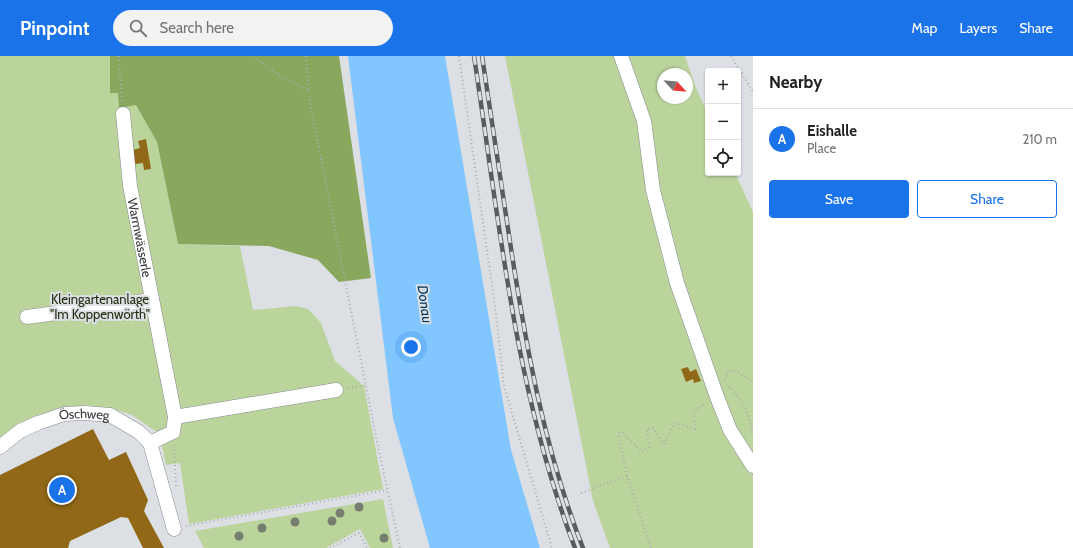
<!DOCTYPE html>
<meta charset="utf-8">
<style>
:root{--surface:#fff;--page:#f2f2f2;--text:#202124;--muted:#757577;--line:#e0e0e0;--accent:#1a73e8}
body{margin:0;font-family:Cabin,sans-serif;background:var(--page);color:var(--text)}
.controls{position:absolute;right:12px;top:12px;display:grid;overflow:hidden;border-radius:4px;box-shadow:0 1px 3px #0004}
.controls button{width:36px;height:36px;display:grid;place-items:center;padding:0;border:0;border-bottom:1px solid var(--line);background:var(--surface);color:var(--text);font:20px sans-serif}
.compass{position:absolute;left:657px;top:12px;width:36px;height:36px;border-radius:50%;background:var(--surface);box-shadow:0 1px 3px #0004;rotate:116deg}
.you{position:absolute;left:411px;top:291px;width:14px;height:14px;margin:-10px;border:3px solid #fff;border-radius:50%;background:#1a73e8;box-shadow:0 0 0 6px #1a73e833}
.badge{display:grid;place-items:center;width:26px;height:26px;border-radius:50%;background:var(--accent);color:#fff;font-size:13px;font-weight:700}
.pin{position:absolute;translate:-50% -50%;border:2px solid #fff;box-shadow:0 1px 4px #0006}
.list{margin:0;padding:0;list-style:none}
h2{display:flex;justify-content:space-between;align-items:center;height:52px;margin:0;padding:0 16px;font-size:17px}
h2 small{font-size:13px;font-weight:400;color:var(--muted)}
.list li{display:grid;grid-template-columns:26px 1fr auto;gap:12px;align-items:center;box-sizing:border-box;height:60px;padding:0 16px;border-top:1px solid var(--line)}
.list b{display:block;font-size:15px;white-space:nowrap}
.list p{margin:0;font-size:13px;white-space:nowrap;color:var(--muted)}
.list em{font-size:13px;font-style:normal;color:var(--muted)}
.actions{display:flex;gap:8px;padding:12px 16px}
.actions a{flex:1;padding:9px 0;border:1px solid var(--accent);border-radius:4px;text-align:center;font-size:14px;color:var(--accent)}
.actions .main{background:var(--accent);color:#fff}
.icon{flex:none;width:22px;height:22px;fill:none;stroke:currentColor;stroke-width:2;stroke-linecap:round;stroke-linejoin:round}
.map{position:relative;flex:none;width:753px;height:492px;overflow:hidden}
header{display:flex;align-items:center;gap:24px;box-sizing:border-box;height:56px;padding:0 20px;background:var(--accent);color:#fff}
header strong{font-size:19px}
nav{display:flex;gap:22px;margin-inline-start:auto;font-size:14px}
.search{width:280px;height:36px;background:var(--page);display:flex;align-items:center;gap:10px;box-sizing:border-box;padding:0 14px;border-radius:22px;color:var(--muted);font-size:15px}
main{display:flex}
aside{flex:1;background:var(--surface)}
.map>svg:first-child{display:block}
</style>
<header>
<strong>Pinpoint</strong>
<div class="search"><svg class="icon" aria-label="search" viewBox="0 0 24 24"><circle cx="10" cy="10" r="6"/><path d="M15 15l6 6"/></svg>Search here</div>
<nav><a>Map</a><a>Layers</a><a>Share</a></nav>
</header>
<main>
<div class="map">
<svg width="753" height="492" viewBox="0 0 753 492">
<rect width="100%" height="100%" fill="#dcdfe4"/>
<path fill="#bbd49c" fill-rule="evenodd" d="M 0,0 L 110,0 L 110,36 L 118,36 L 136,49 L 157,86 L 178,188 L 240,190 L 253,254 L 296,250 L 308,253 L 321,267 L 335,305 L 364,330 L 383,433 L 189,468 L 180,407 L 166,409 L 159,375 L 155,375 L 132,359 L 113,353 L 86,349 L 37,359 L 18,369 L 0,382 Z
M 505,0 L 685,0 L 696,32 L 708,58 L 708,117 L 735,117 L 753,156 L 753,492 L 610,492 L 593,445 ZM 663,18 L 687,18 L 687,42 L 663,42 Z
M 383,443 L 393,492 L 370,492 L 360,473 L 326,492 L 204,492 L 195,475 Z"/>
<path fill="#89a85e" d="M 110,0 L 339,0 L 371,222 L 339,226 L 318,204 L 269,190 L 178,188 L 157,86 L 136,49 L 119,52 L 118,37 L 110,37 Z"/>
<path fill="#81c6fe" d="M 348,0 L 445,0 L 511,394 L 540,492 L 430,492 L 393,362 Z"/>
<path fill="#916817" d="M 146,83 L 151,113 L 144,114 L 143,107 L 135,108 L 132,94 L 140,92 L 138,85 Z
M 688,311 L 690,316 L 696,313 L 701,325 L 694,327 L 693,323 L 686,326 L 681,313 Z
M 93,373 L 109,404 L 126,396 L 148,444 L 144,455 L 164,492 L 143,492 L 128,462 L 121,461 L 70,485 L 68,492 L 0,492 L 0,419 Z"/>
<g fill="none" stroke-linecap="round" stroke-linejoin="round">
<defs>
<g id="minor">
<path d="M 621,0 L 644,65 L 653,134 L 677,227 L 717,341 L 730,374 L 753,410"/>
<path id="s1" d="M 123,58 L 130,130 L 175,361 L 173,376 L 150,387"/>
<path d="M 27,261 L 152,244"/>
<path d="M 175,361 L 336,334"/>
<path id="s2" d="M 0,391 L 20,375 L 38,367 L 64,358 L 85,357 L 110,359 L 139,376 L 150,387 L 174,473"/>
</g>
</defs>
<use href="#minor" stroke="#878a8f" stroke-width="15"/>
<path stroke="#a9acb0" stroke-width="2" stroke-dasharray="1 3" stroke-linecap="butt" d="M 119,0 L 122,47
M 253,0 L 274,16 L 309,35
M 306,0 L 310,47 L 376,381 L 400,492
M 459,0 L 495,250 L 504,330 L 552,492
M 731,0 L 753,36
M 725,324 L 728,315 L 737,315 L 753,326
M 728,331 L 731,332 L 745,350 L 753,377
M 348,332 L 367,329
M 174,389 L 176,430
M 581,437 L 627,420
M 186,470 L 387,434
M 330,492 L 359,477 L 367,492
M 651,492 L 627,420 L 618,377 L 623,377 L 642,396 L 649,392 L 647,373 L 653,372 L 664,388 L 672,371 L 677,367 L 695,373 L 694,356 L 705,347"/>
<use href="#minor" stroke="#fff" stroke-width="14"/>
<defs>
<path id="rail" d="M 474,0 C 499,164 515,336 575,492
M 482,0 C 491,62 501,124 510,186 C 526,290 544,393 583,492"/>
</defs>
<use href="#rail" stroke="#595b5d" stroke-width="4.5"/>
<use href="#rail" stroke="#dcdfe4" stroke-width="3" stroke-dasharray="9" stroke-linecap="butt"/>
</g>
<g fill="#767e6f">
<circle cx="359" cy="451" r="4.5"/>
<circle cx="340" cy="457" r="4.5"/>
<circle cx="332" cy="465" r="4.5"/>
<circle cx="295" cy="466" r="4.5"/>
<circle cx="262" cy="472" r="4.5"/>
<circle cx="239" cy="480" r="4.5"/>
<circle cx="384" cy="482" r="4.5"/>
</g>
<g text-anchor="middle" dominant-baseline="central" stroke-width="4" stroke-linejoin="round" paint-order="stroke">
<g font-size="13" fill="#3b3c3e" stroke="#dcdfe4">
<text stroke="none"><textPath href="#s1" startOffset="125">Warmwässerle</textPath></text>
<text stroke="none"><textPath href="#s2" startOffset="93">Öschweg</textPath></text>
</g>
<g font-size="13" fill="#222e0f" stroke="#dcdfe4">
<text x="100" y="243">Kleingartenanlage<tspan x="100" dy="15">"Im Koppenwörth"</tspan></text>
</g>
<g font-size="14" font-style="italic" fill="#003659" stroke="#dcdfe4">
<text transform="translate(425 248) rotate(82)">Donau</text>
</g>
</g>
</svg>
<div class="controls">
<button>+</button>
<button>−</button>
<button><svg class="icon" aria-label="locate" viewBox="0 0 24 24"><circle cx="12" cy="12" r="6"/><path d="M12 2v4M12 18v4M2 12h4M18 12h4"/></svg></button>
</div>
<svg class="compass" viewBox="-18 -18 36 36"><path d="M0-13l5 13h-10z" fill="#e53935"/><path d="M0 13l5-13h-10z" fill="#757577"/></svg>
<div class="you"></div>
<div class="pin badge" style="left:62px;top:434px">A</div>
</div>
<aside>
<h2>Nearby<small></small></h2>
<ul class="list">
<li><span class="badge">A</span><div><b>Eishalle</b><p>Place</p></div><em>210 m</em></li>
</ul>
<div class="actions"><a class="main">Save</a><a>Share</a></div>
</aside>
</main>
